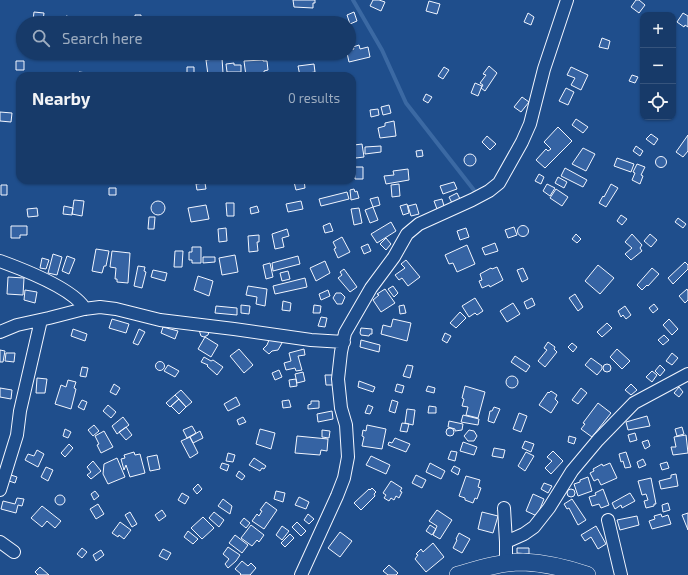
<!DOCTYPE html>
<meta charset="utf-8">
<style>
:root{--surface:#173a69;--page:#20416f;--text:#f1f3f6;--muted:#9eadc0;--line:#36547d}
body{margin:0;font-family:"Exo 2",sans-serif;background:var(--page);color:var(--text)}
.controls{position:absolute;right:12px;top:12px;display:grid;overflow:hidden;border-radius:8px;box-shadow:0 1px 3px #0004}
.controls button{width:36px;height:36px;display:grid;place-items:center;padding:0;border:0;border-bottom:1px solid var(--line);background:var(--surface);color:var(--text);font:20px sans-serif}
.list{margin:0;padding:0;list-style:none}
h2{display:flex;justify-content:space-between;align-items:center;height:52px;margin:0;padding:0 16px;font-size:17px}
h2 small{font-size:13px;font-weight:400;color:var(--muted)}
.icon{flex:none;width:22px;height:22px;fill:none;stroke:currentColor;stroke-width:2;stroke-linecap:round;stroke-linejoin:round}
.map{position:relative;flex:none;width:688px;height:575px;overflow:hidden}
.search{position:absolute;background:var(--surface);box-shadow:0 1px 3px #0004;left:16px;top:16px;width:340px;height:44px;display:flex;align-items:center;gap:10px;box-sizing:border-box;padding:0 14px;border-radius:22px;color:var(--muted);font-size:15px}
.panel{position:absolute;background:var(--surface);box-shadow:0 1px 3px #0004;left:16px;top:72px;width:340px;height:112px;border-radius:12px}
.map>svg:first-child{display:block}
</style>
<div class="map">
<svg width="688" height="575" viewBox="0 0 688 575">
<rect width="100%" height="100%" fill="#1f4e8c"/>
<g fill="none" stroke-linecap="round" stroke-linejoin="round">
<path stroke="#3b69a3" stroke-width="4" d="M 353,0 L 382,50 L 406,103 L 477,194"/>
</g>
<path fill="#3563a3" stroke="#f2f6ff" d="M 293,0 L 315,0 L 315,3 L 313,3 L 313,8 L 294,7 Z
M 373,0 L 379,0 L 385,2 L 381,11 L 370,6 Z
M 636,0 L 639,0 L 645,5 L 639,13 L 631,7 Z
M 429,1 L 440,4 L 437,14 L 426,11 Z
M 34,12 L 44,13 L 43,21 L 33,20 Z
M 354,12 L 357,21 L 350,24 L 347,15 Z
M 528,13 L 534,17 L 531,25 L 524,22 Z
M 683,13 L 688,16 L 688,27 L 685,25 L 684,27 L 677,22 Z
M 135,15 L 141,15 L 141,23 L 133,23 L 133,21 L 135,21 Z
M 66,16 L 75,18 L 74,20 L 77,20 L 76,23 L 64,23 Z
M 602,38 L 610,41 L 608,49 L 599,47 Z
M 359,45 L 360,49 L 368,47 L 370,57 L 349,62 L 347,53 L 349,53 L 349,50 L 354,49 L 353,47 Z
M 222,58 L 223,73 L 208,75 L 206,60 Z
M 263,60 L 263,61 L 267,61 L 268,70 L 264,71 L 264,76 L 246,76 L 244,61 Z
M 16,61 L 24,61 L 24,70 L 16,70 Z
M 234,63 L 234,65 L 241,65 L 241,72 L 227,72 L 226,64 Z
M 314,64 L 315,72 L 308,73 L 308,76 L 300,76 L 298,66 Z
M 489,66 L 497,73 L 485,91 L 481,88 L 483,85 L 480,83 L 486,75 L 483,74 Z
M 187,67 L 194,67 L 194,74 L 187,74 Z
M 444,67 L 449,70 L 443,79 L 438,76 Z
M 571,67 L 588,75 L 581,90 L 571,85 L 575,78 L 567,75 Z
M 79,72 L 95,74 L 95,76 L 79,76 Z
M 632,75 L 638,77 L 635,83 L 629,81 Z
M 475,83 L 482,86 L 478,96 L 471,93 Z
M 566,88 L 574,92 L 568,105 L 559,101 Z
M 426,94 L 432,97 L 428,103 L 423,100 Z
M 522,97 L 529,102 L 521,112 L 514,107 Z
M 389,105 L 391,113 L 383,115 L 381,107 Z
M 378,109 L 379,115 L 371,117 L 370,110 Z
M 0,112 L 12,113 L 11,122 L 0,121 Z
M 576,119 L 588,127 L 583,133 L 572,125 Z
M 394,121 L 396,136 L 380,138 L 378,128 L 385,126 L 385,123 Z
M 558,127 L 572,141 L 545,168 L 536,160 L 546,149 L 548,151 L 551,149 L 544,142 Z
M 651,134 L 658,139 L 654,145 L 646,139 Z
M 688,135 L 688,151 L 683,157 L 676,152 Z
M 487,136 L 496,144 L 490,150 L 482,142 Z
M 362,144 L 364,157 L 356,158 L 355,155 L 352,155 L 352,147 L 354,147 L 354,145 Z
M 381,146 L 381,152 L 365,154 L 365,147 Z
M 636,146 L 643,151 L 640,156 L 633,151 Z
M 583,148 L 595,154 L 586,171 L 572,164 Z
M 422,150 L 423,156 L 417,157 L 416,151 Z
M464 160a6 6 0 1 1 12 0a6 6 0 1 1-12 0Z
M655.5 162a5.5 5.5 0 1 1 11 0a5.5 5.5 0 1 1-11 0Z
M 617,158 L 634,164 L 631,172 L 614,166 Z
M 637,164 L 645,167 L 641,175 L 643,176 L 640,184 L 632,180 L 635,173 L 633,172 Z
M 354,167 L 363,167 L 363,179 L 355,179 Z
M 565,168 L 587,180 L 583,187 L 561,176 Z
M 408,169 L 409,180 L 386,184 L 384,176 L 394,175 L 393,171 Z
M 539,174 L 544,177 L 541,184 L 535,181 Z
M 558,177 L 567,182 L 564,188 L 555,183 Z
M 304,180 L 305,188 L 296,190 L 294,182 Z
M 454,182 L 457,189 L 443,194 L 440,186 Z
M 205,183 L 206,189 L 197,190 L 196,184 Z
M 399,184 L 400,196 L 392,197 L 391,185 Z
M 547,184 L 555,188 L 550,196 L 543,191 Z
M 611,184 L 618,188 L 606,207 L 599,203 L 603,196 L 604,197 Z
M 1,185 L 7,185 L 7,195 L 1,195 Z
M 109,188 L 116,188 L 116,195 L 109,195 Z
M 354,189 L 355,192 L 357,191 L 359,198 L 351,200 L 350,190 Z
M 556,189 L 568,197 L 562,206 L 550,198 Z
M 347,192 L 349,199 L 321,206 L 319,199 Z
M 457,193 L 460,199 L 452,203 L 449,197 Z
M 378,197 L 380,205 L 373,207 L 370,199 Z
M 442,199 L 444,206 L 437,209 L 434,201 Z
M 74,200 L 84,201 L 82,216 L 72,214 Z
M 301,201 L 303,209 L 288,212 L 286,204 Z
M151 208a7 7 0 1 1 14 0a7 7 0 1 1-14 0Z
M 226,203 L 234,203 L 234,216 L 227,216 Z
M 407,204 L 409,213 L 403,215 L 400,206 Z
M 416,204 L 419,214 L 411,216 L 408,206 Z
M 206,205 L 209,219 L 191,222 L 188,208 Z
M 64,206 L 73,208 L 72,215 L 63,214 Z
M 257,206 L 259,212 L 251,214 L 250,208 Z
M 373,207 L 378,220 L 370,223 L 365,210 Z
M 37,208 L 38,216 L 28,217 L 27,209 Z
M 359,208 L 362,223 L 354,225 L 351,209 Z
M 621,215 L 627,219 L 622,225 L 617,221 Z
M 149,217 L 155,217 L 154,229 L 148,229 Z
M 678,218 L 686,224 L 683,228 L 675,222 Z
M 391,222 L 396,231 L 377,243 L 371,234 Z
M 330,223 L 333,231 L 325,233 L 323,226 Z
M517.5 231a5.5 5.5 0 1 1 11 0a5.5 5.5 0 1 1-11 0Z
M 11,226 L 27,226 L 27,235 L 20,235 L 20,238 L 11,238 Z
M 514,227 L 517,235 L 508,238 L 505,230 Z
M 226,228 L 227,241 L 219,242 L 218,229 Z
M 466,228 L 469,237 L 460,240 L 457,231 Z
M 287,229 L 289,236 L 282,238 L 284,247 L 275,249 L 272,234 Z
M 576,234 L 581,239 L 577,243 L 572,239 Z
M 632,234 L 642,245 L 640,248 L 642,251 L 631,260 L 625,254 L 632,248 L 625,242 Z
M 650,234 L 657,240 L 651,247 L 644,241 Z
M 259,235 L 259,242 L 257,242 L 258,251 L 249,252 L 248,236 Z
M 342,237 L 350,252 L 338,258 L 334,249 L 336,248 L 333,242 Z
M 386,238 L 391,244 L 386,250 L 380,244 Z
M 495,243 L 498,251 L 485,255 L 482,248 Z
M 368,244 L 371,251 L 364,254 L 361,247 Z
M 467,245 L 475,264 L 457,272 L 453,263 L 449,264 L 445,255 Z
M 192,247 L 201,247 L 201,263 L 192,263 L 192,260 L 189,260 L 189,252 L 192,252 Z
M 96,249 L 109,251 L 106,266 L 104,266 L 102,273 L 92,271 Z
M 112,251 L 130,253 L 128,283 L 117,282 L 117,279 L 115,279 L 116,268 L 110,267 Z
M 175,251 L 183,251 L 182,267 L 174,267 Z
M 53,254 L 62,257 L 57,275 L 48,273 Z
M 235,255 L 238,272 L 222,275 L 219,258 Z
M 67,256 L 75,259 L 69,274 L 62,271 Z
M 298,256 L 300,264 L 273,271 L 272,263 Z
M 203,257 L 215,257 L 215,262 L 203,263 Z
M 42,258 L 49,260 L 46,269 L 40,268 Z
M 406,260 L 420,277 L 408,286 L 402,278 L 399,280 L 395,275 L 405,268 L 401,264 Z
M 325,261 L 330,273 L 316,281 L 310,268 Z
M 685,262 L 688,265 L 688,269 L 673,284 L 668,278 Z
M 270,263 L 273,277 L 266,279 L 263,265 Z
M 598,265 L 614,278 L 600,294 L 585,281 Z
M 138,266 L 145,267 L 144,271 L 146,272 L 142,288 L 134,286 Z
M 497,267 L 503,280 L 490,287 L 489,285 L 482,288 L 479,281 L 482,280 L 480,274 L 491,268 L 492,269 Z
M 523,268 L 528,279 L 522,282 L 517,270 Z
M 652,268 L 659,274 L 648,286 L 647,285 L 642,290 L 637,285 Z
M 344,269 L 357,287 L 350,292 L 338,278 L 342,275 L 340,272 Z
M 153,270 L 167,273 L 165,281 L 151,277 Z
M 288,271 L 290,279 L 282,281 L 280,273 Z
M 198,276 L 213,281 L 209,296 L 194,290 Z
M 8,277 L 24,278 L 23,295 L 7,294 Z
M 305,278 L 307,287 L 275,294 L 273,286 Z
M 248,286 L 267,289 L 265,306 L 256,304 L 257,297 L 246,295 Z
M 393,286 L 398,293 L 394,297 L 388,289 Z
M 385,289 L 395,303 L 381,312 L 373,300 L 379,295 L 377,294 Z
M 687,289 L 688,291 L 688,300 L 685,303 L 679,296 Z
M 25,290 L 37,292 L 35,303 L 24,300 Z
M 328,290 L 330,296 L 321,300 L 319,294 Z
M 336,293 L 341,293 L 345,297 L 342,304 L 337,304 L 333,298 Z
M 575,294 L 583,307 L 578,311 L 569,298 Z
M 475,298 L 483,311 L 477,315 L 475,313 L 469,317 L 462,306 Z
M 532,298 L 535,305 L 527,309 L 524,302 Z
M 283,301 L 291,303 L 290,311 L 282,310 Z
M 513,303 L 520,314 L 507,322 L 500,311 Z
M 654,304 L 658,309 L 653,313 L 649,308 Z
M 241,305 L 250,306 L 249,314 L 241,313 Z
M 314,305 L 321,306 L 320,313 L 313,313 Z
M 404,305 L 406,313 L 400,314 L 399,306 Z
M 216,306 L 237,308 L 237,315 L 215,313 Z
M 625,306 L 631,315 L 626,319 L 623,315 L 621,317 L 618,311 Z
M 460,312 L 466,318 L 456,328 L 450,323 Z
M 321,317 L 327,318 L 325,327 L 318,326 Z
M 112,319 L 129,324 L 126,333 L 109,328 Z
M 393,319 L 411,323 L 407,341 L 381,334 L 383,325 L 391,327 Z
M 669,319 L 678,329 L 672,335 L 663,325 Z
M 607,323 L 612,328 L 602,337 L 597,332 Z
M 163,327 L 178,331 L 175,339 L 161,333 Z
M 361,328 L 372,329 L 372,334 L 370,334 L 369,336 L 361,335 L 360,333 Z
M 73,329 L 87,334 L 85,341 L 71,336 Z
M 139,329 L 145,332 L 138,345 L 133,343 Z
M 199,330 L 209,332 L 208,335 L 204,337 L 201,336 Z
M 445,333 L 451,336 L 447,343 L 442,340 Z
M 664,335 L 669,340 L 663,345 L 658,340 Z
M 205,337 L 218,345 L 211,357 L 198,349 Z
M 269,340 L 281,341 L 282,343 L 278,350 L 272,351 L 269,354 L 263,349 L 267,345 Z
M 361,340 L 380,345 L 379,352 L 360,347 Z
M 548,342 L 555,347 L 554,349 L 557,352 L 545,367 L 538,361 L 547,350 L 544,348 Z
M 572,343 L 577,347 L 573,352 L 568,347 Z
M 239,349 L 253,365 L 244,373 L 230,356 Z
M 304,349 L 305,355 L 298,356 L 302,370 L 296,371 L 295,368 L 286,370 L 284,363 L 291,361 L 289,353 Z
M 617,349 L 630,361 L 622,369 L 610,357 Z
M 0,350 L 5,351 L 3,362 L 0,362 Z
M 6,353 L 15,353 L 14,362 L 5,361 Z
M 672,353 L 678,358 L 672,365 L 666,361 Z
M 515,356 L 530,366 L 526,372 L 511,362 Z
M 204,357 L 211,361 L 213,360 L 223,367 L 217,375 L 207,366 L 208,365 L 201,362 Z
M 591,358 L 602,366 L 602,369 L 597,375 L 585,365 Z
M155.5 366a4.5 4.5 0 1 1 9 0a4.5 4.5 0 1 1-9 0Z
M603 368a4 4 0 1 1 8 0a4 4 0 1 1-8 0Z
M 168,365 L 179,371 L 175,377 L 164,371 Z
M 407,365 L 413,366 L 410,378 L 403,376 Z
M 660,365 L 665,370 L 660,376 L 655,371 Z
M 82,367 L 88,368 L 86,377 L 80,376 Z
M 279,370 L 282,377 L 275,380 L 272,373 Z
M 652,371 L 657,375 L 652,382 L 646,377 Z
M 303,372 L 305,381 L 297,383 L 295,374 Z
M 325,375 L 333,375 L 334,385 L 326,385 Z
M506 382a6 6 0 1 1 12 0a6 6 0 1 1-12 0Z
M 37,378 L 47,379 L 45,393 L 36,393 Z
M 296,379 L 297,386 L 290,387 L 289,380 Z
M 68,380 L 76,382 L 74,388 L 76,389 L 71,409 L 55,404 L 61,385 L 66,387 Z
M 359,381 L 375,387 L 373,392 L 358,387 Z
M 114,384 L 120,388 L 116,395 L 110,392 Z
M 397,384 L 404,386 L 402,393 L 395,391 Z
M 631,384 L 637,390 L 631,395 L 625,390 Z
M 428,386 L 435,388 L 434,393 L 426,391 Z
M 465,386 L 485,392 L 478,418 L 466,415 L 468,407 L 462,406 L 464,399 L 462,398 Z
M 679,387 L 683,392 L 679,397 L 674,393 Z
M 0,388 L 12,390 L 11,399 L 0,397 Z
M 581,388 L 587,393 L 578,404 L 572,400 Z
M 181,390 L 192,402 L 186,407 L 175,395 Z
M 551,391 L 557,395 L 555,399 L 558,402 L 551,413 L 539,405 L 548,392 L 549,393 Z
M 175,395 L 179,399 L 170,407 L 166,403 Z
M 236,397 L 240,405 L 228,411 L 224,404 Z
M 179,399 L 186,407 L 179,414 L 171,406 Z
M 82,400 L 87,402 L 84,410 L 78,407 Z
M 289,400 L 291,407 L 283,408 L 282,401 Z
M 392,400 L 398,402 L 395,413 L 389,411 Z
M 311,401 L 319,401 L 319,408 L 308,409 L 308,405 L 311,404 Z
M 598,403 L 611,413 L 592,437 L 581,429 L 585,424 L 583,423 Z
M 108,405 L 116,412 L 111,418 L 103,411 Z
M 368,405 L 373,407 L 370,414 L 365,413 Z
M 429,406 L 436,407 L 436,413 L 428,413 Z
M 494,407 L 500,409 L 494,423 L 488,421 L 490,411 L 492,411 Z
M 407,409 L 415,410 L 413,425 L 405,423 Z
M 332,411 L 333,419 L 318,422 L 317,414 Z
M 519,413 L 527,416 L 521,432 L 513,429 Z
M 463,415 L 479,419 L 478,425 L 461,422 Z
M 647,416 L 650,426 L 628,430 L 626,422 Z
M 123,417 L 129,425 L 117,434 L 112,426 Z
M 243,417 L 246,422 L 239,425 L 237,420 Z
M 449,421 L 463,424 L 462,430 L 455,431 L 455,429 L 448,427 Z
M 402,423 L 409,424 L 407,432 L 400,431 Z
M 94,425 L 99,431 L 93,436 L 88,430 Z
M 367,425 L 386,429 L 382,449 L 362,446 L 364,437 L 362,436 L 363,430 L 366,431 Z
M 192,426 L 196,433 L 187,438 L 183,430 Z
M 126,427 L 132,435 L 126,440 L 119,432 Z
M 682,427 L 684,434 L 677,436 L 675,429 Z
M446 432a4 4 0 1 1 8 0a4 4 0 1 1-8 0Z
M 65,429 L 71,432 L 68,438 L 63,436 Z
M 260,429 L 275,433 L 271,449 L 256,444 Z
M 322,430 L 330,431 L 329,438 L 322,437 Z
M 469,430 L 474,431 L 477,436 L 474,441 L 468,441 L 464,436 Z
M 104,431 L 113,447 L 101,453 L 97,445 L 99,444 L 95,436 Z
M 200,431 L 203,438 L 193,443 L 190,437 Z
M 635,433 L 637,440 L 630,442 L 628,435 Z
M 686,435 L 688,453 L 673,455 L 671,447 L 676,447 L 674,437 Z
M 297,436 L 328,439 L 327,451 L 321,450 L 320,455 L 295,453 Z
M 569,436 L 576,438 L 574,444 L 568,442 Z
M 190,437 L 198,453 L 190,458 L 181,441 Z
M 395,438 L 410,444 L 406,452 L 388,445 L 389,442 L 392,443 Z
M 648,440 L 650,446 L 645,449 L 642,442 Z
M 525,441 L 534,444 L 531,452 L 522,448 Z
M 463,442 L 477,447 L 474,455 L 460,451 Z
M 69,444 L 73,448 L 65,457 L 61,453 Z
M 494,448 L 505,450 L 503,458 L 492,456 Z
M 37,450 L 44,454 L 38,467 L 25,460 L 28,454 L 34,456 Z
M 451,451 L 457,452 L 455,461 L 448,459 Z
M 553,451 L 563,461 L 551,474 L 545,468 L 552,461 L 547,457 Z
M 134,452 L 135,455 L 140,454 L 145,473 L 130,477 L 126,465 L 124,470 L 121,459 L 125,458 L 124,455 Z
M 526,452 L 534,456 L 525,471 L 518,466 Z
M 626,452 L 631,467 L 625,468 L 623,461 L 621,462 L 619,454 Z
M 228,453 L 235,455 L 233,462 L 226,461 Z
M 157,455 L 160,469 L 150,471 L 147,457 Z
M 371,456 L 390,465 L 386,474 L 366,465 Z
M 117,458 L 125,477 L 108,484 L 103,474 L 104,464 Z
M 254,458 L 266,466 L 264,469 L 262,468 L 260,471 L 249,465 Z
M 643,459 L 646,465 L 639,468 L 637,462 Z
M 93,461 L 101,471 L 91,479 L 87,475 L 91,472 L 87,467 Z
M 667,462 L 669,468 L 662,470 L 660,464 Z
M 222,463 L 229,465 L 227,471 L 220,468 Z
M 430,463 L 445,471 L 441,479 L 426,472 Z
M 610,463 L 617,478 L 601,485 L 598,479 L 594,481 L 590,473 L 594,471 L 593,469 L 602,464 L 603,466 Z
M 454,466 L 460,469 L 458,475 L 451,471 Z
M 46,467 L 53,470 L 48,481 L 41,477 Z
M 239,471 L 245,476 L 242,480 L 236,476 Z
M 676,474 L 678,486 L 661,489 L 659,481 L 671,478 L 671,475 Z
M 11,475 L 17,477 L 15,483 L 9,481 Z
M 416,475 L 426,480 L 422,488 L 412,483 Z
M 466,476 L 480,480 L 478,487 L 481,488 L 477,499 L 475,498 L 473,503 L 465,500 L 465,498 L 459,496 Z
M 588,477 L 592,491 L 578,496 L 574,484 L 580,482 L 580,480 Z
M 651,478 L 656,504 L 654,504 L 654,506 L 646,508 L 644,501 L 648,500 L 646,494 L 642,495 L 638,481 Z
M 391,481 L 402,488 L 400,491 L 402,492 L 399,498 L 396,496 L 394,500 L 391,498 L 389,501 L 384,498 L 386,495 L 383,493 Z
M 544,483 L 552,486 L 548,493 L 541,489 Z
M 198,484 L 202,489 L 197,494 L 193,489 Z
M 372,488 L 376,492 L 374,494 L 375,496 L 361,510 L 354,503 L 369,489 L 370,490 Z
M567 493a4 4 0 1 1 8 0a4 4 0 1 1-8 0Z
M 603,489 L 609,505 L 601,508 L 599,504 L 592,506 L 589,497 L 596,495 L 595,493 Z
M 95,491 L 99,496 L 94,500 L 91,494 Z
M 276,491 L 285,493 L 283,502 L 274,499 Z
M 182,493 L 189,497 L 185,504 L 178,500 Z
M 630,493 L 635,501 L 622,508 L 621,505 L 615,509 L 612,503 Z
M 533,494 L 544,499 L 537,516 L 526,511 Z
M55 500a5 5 0 1 1 10 0a5 5 0 1 1-10 0Z
M 299,497 L 309,502 L 306,509 L 295,505 Z
M 17,498 L 24,499 L 22,506 L 18,505 L 16,513 L 1,509 L 3,501 L 15,504 Z
M 223,499 L 232,506 L 230,514 L 218,506 Z
M 572,499 L 586,520 L 578,525 L 569,508 L 567,509 L 564,504 Z
M 266,502 L 277,510 L 264,529 L 252,521 L 257,514 L 259,516 L 262,511 L 260,510 Z
M 668,503 L 670,510 L 663,512 L 662,505 Z
M 98,504 L 104,514 L 96,519 L 90,509 Z
M 42,506 L 61,521 L 55,528 L 47,521 L 42,527 L 31,518 Z
M 162,510 L 166,516 L 159,521 L 155,515 Z
M 437,510 L 452,520 L 440,539 L 433,535 L 437,526 L 429,521 Z
M 130,512 L 137,524 L 132,527 L 125,515 Z
M 214,512 L 224,520 L 219,527 L 209,518 Z
M 482,512 L 498,516 L 493,533 L 478,529 Z
M 688,513 L 688,530 L 682,515 Z
M 308,514 L 314,519 L 309,524 L 304,520 Z
M 661,514 L 662,517 L 668,515 L 671,524 L 652,529 L 649,521 L 655,519 L 654,516 Z
M 637,516 L 639,525 L 620,530 L 617,520 Z
M 203,517 L 214,528 L 202,539 L 191,528 Z
M 244,518 L 250,523 L 246,528 L 240,523 Z
M 120,522 L 131,530 L 124,539 L 119,535 L 118,537 L 112,533 Z
M 297,522 L 306,531 L 301,536 L 292,527 Z
M 251,525 L 264,535 L 259,542 L 257,540 L 252,546 L 241,538 Z
M 430,525 L 436,529 L 432,535 L 426,531 Z
M 282,526 L 289,531 L 282,540 L 276,535 Z
M 596,526 L 606,544 L 598,549 L 591,537 L 585,541 L 581,535 Z
M 188,531 L 198,539 L 193,544 L 184,537 Z
M 340,532 L 352,541 L 340,557 L 328,548 Z
M 459,533 L 470,539 L 462,553 L 453,548 L 457,540 L 456,539 Z
M 290,534 L 294,538 L 285,547 L 281,543 Z
M 235,535 L 248,545 L 242,553 L 229,543 Z
M 433,543 L 444,557 L 426,572 L 415,559 L 418,555 L 416,554 L 421,549 L 423,552 Z
M 228,547 L 240,555 L 236,561 L 228,568 L 225,564 L 229,559 L 223,554 Z
M 82,548 L 87,552 L 82,558 L 77,554 Z
M 517,548 L 529,548 L 529,554 L 517,553 Z
M 163,549 L 171,553 L 167,560 L 159,556 Z
M 101,550 L 104,555 L 96,561 L 93,555 Z
M 242,561 L 248,566 L 251,563 L 256,568 L 250,575 L 240,575 L 241,574 L 235,569 Z
M 389,565 L 398,573 L 396,575 L 388,575 L 383,571 Z
M 40,567 L 49,575 L 38,575 L 35,572 Z"/>
<g fill="none" stroke-linecap="round" stroke-linejoin="round">
<defs>
<path id="street" d="M 0,261 C 22,269 74,289 85,309
M 0,332 L 17,325 L 49,318 L 84,309 L 100,307 L 116,309 L 160,320 L 234,329 L 311,340 L 344,342
M 0,490 L 17,435 L 20,411 L 41,320
M 504,508 L 506,542
M 608,520 L 621,575
M 0,542 L 14,552
M 506,564 L 506,542 L 524,534 L 534,527 L 549,508 L 572,471 L 598,440 L 634,403 L 688,374
M 301,575 L 337,496 L 344,478 L 348,457 L 346,425 L 341,408 L 338,379 L 341,352 L 345,333 L 371,288 L 394,257 L 407,234 L 419,224 L 472,200 L 489,191 L 499,183 L 522,142 L 530,124 L 544,69 L 567,0"/>
<path id="secondary" d="M 458,575 C 479,569 501,562 523,562 C 545,563 566,568 587,575"/>
</defs>
<use href="#street" stroke="#f2f6ff" stroke-width="14"/>
<use href="#secondary" stroke="#f2f6ff" stroke-width="18"/>
<use href="#street" stroke="#1f4e8c" stroke-width="12"/>
<use href="#secondary" stroke="#1f4e8c" stroke-width="17"/>
</g>
</svg>
<div class="controls">
<button>+</button>
<button>−</button>
<button><svg class="icon" aria-label="locate" viewBox="0 0 24 24"><circle cx="12" cy="12" r="6"/><path d="M12 2v4M12 18v4M2 12h4M18 12h4"/></svg></button>
</div>
<div class="search"><svg class="icon" aria-label="search" viewBox="0 0 24 24"><circle cx="10" cy="10" r="6"/><path d="M15 15l6 6"/></svg>Search here</div>
<section class="panel">
<h2>Nearby<small>0 results</small></h2>
<ul class="list">
</ul>
</section>
</div>
